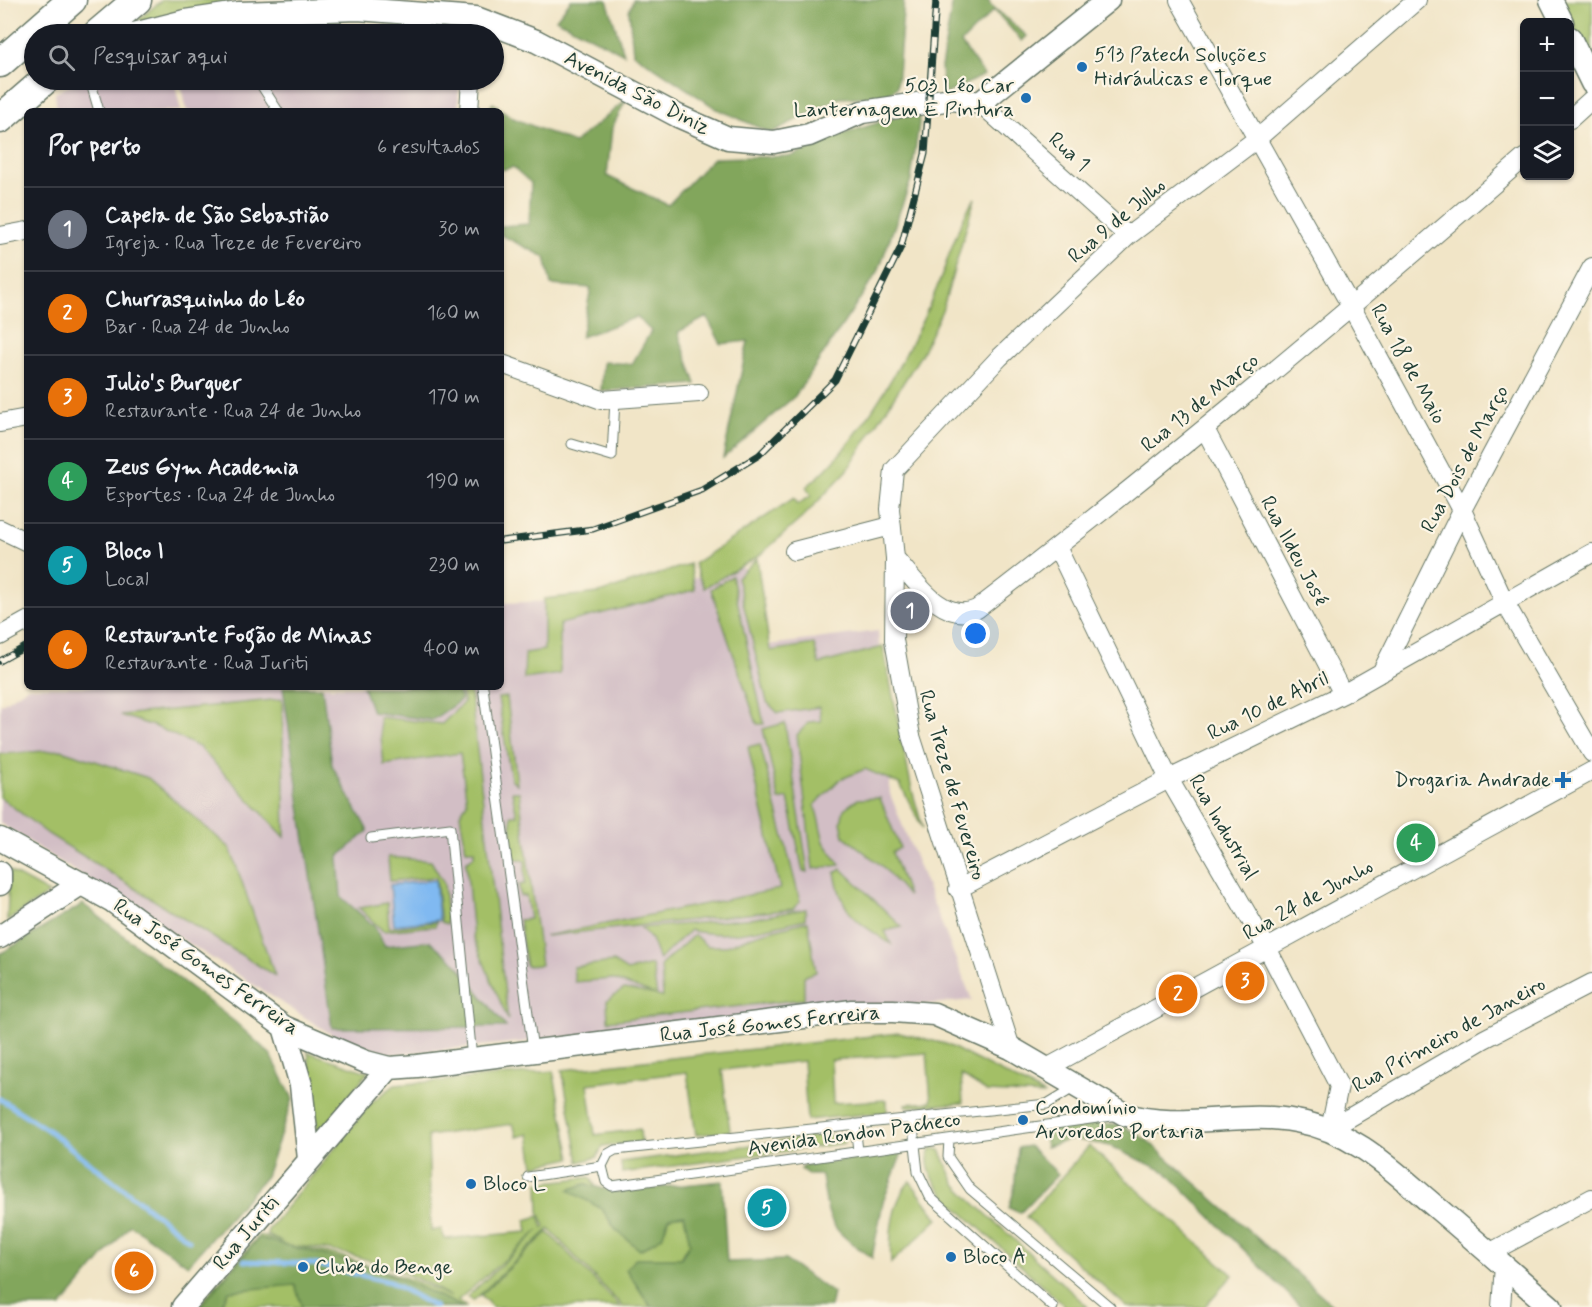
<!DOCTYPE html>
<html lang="pt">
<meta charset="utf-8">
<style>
:root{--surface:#171b24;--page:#20242c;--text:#f1f3f6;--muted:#9ea1a6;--line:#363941;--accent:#1f6fb2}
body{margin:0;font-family:Mynerve,sans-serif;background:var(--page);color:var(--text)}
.controls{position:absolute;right:18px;top:18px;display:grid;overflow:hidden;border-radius:9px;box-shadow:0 2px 4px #0004}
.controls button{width:54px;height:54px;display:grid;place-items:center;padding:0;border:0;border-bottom:2px solid var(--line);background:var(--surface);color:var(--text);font:30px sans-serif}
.you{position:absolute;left:976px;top:634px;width:21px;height:21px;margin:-15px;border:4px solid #fff;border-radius:50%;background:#1a73e8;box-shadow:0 0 0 9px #1a73e833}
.badge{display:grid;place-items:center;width:39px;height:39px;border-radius:50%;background:var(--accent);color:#fff;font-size:20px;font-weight:700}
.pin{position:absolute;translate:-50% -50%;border:3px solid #fff;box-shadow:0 2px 6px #0006}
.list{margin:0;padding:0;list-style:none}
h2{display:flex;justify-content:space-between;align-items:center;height:78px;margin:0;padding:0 24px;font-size:26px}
h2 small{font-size:20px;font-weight:400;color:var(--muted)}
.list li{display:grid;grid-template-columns:39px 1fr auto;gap:18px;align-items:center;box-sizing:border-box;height:84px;padding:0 24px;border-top:2px solid var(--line)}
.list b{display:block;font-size:22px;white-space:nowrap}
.list p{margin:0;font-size:20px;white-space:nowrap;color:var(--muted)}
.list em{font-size:20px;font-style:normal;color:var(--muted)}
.icon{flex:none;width:33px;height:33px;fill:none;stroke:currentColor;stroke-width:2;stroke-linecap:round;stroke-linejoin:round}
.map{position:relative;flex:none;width:1592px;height:1307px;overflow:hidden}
.search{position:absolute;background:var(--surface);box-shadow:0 2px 4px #0004;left:24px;top:24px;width:480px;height:66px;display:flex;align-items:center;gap:15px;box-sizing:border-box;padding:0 21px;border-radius:33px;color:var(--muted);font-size:22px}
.panel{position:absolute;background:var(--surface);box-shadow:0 2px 4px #0004;left:24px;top:108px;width:480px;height:582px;border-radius:9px}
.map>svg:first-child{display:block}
</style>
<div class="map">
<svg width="1592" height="1307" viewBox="0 0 1592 1307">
<rect width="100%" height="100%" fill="#fcf5e5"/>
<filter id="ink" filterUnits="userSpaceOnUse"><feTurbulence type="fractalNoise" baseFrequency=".0167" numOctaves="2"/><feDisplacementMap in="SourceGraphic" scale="12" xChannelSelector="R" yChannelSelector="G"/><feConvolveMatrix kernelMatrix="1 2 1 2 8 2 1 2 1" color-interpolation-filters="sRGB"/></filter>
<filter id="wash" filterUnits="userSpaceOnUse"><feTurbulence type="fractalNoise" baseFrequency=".008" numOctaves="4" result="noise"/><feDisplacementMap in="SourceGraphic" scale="24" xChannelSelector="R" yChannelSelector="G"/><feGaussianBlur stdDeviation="1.35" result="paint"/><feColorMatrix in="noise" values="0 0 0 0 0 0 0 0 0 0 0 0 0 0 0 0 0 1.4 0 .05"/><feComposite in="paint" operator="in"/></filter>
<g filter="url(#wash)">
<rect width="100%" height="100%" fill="#f1e5c7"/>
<path fill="#d2bec5" d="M 373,26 L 461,34 L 245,34 L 289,27 Z
M 82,80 L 174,80 L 181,111 L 57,111 L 55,93 Z
M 180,80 L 459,80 L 458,111 L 187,111 Z
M 743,567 L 761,646 L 878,631 L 890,794 L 972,1000 L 392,1054 L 342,1041 L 0,823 L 0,705 L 28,687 L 501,687 L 501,603 L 601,599 Z"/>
<path fill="#a3bf66" stroke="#617e4d" stroke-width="1.5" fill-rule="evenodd" d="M 162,0 L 227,0 L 228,4 L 131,26 Z
M 1556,0 L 1592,0 L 1592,74 Z
M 975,198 L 943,308 L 921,355 L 847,471 L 802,518 L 760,555 L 704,588 L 694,564 L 794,498 L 798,504 L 811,496 L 806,487 C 859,446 910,352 936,290 C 949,260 956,225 975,198 Z
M 757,559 L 770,651 L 814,644 L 819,664 L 883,647 L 912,790 L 923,829 L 900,784 L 865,769 L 839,780 L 815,805 L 824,842 L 840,865 L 813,869 L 797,735 L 809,722 L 821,721 L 819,707 L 778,713 L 767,702 L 737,577 Z
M 690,564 L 695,590 L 560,624 L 560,674 L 524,679 L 525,653 L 544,650 L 544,599 L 599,593 Z
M 732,576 L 764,724 L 757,724 L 711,589 Z
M 459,687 L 470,689 L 508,1020 L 473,937 L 466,862 L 474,856 L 474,850 L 466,850 L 460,814 L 467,803 L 460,753 L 384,765 L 379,717 L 442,724 L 464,702 Z
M 507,697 L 517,784 L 511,779 L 498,698 Z
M 282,699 L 285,837 L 199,747 L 159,728 L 120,715 Z
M 785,723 L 808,872 L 803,872 L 788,798 L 779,800 L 763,729 Z
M 760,744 L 800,901 L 793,909 L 545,936 L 780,889 L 748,747 Z
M 61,750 L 148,778 L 230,848 L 275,976 L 48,834 L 0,797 L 0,754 Z
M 512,792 L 519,792 L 541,965 L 526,966 L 519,920 L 530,919 L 526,896 L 520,896 L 519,885 L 525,884 L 525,861 L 513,858 L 511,815 L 517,815 Z
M 880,798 L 900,848 L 892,852 L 908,896 L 883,867 L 844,836 L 841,822 L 844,809 L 858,799 Z
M 388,857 L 431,861 L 444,883 L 447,924 L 441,922 L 436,877 L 390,881 Z
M 842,869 L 902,927 L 885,931 L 891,944 C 856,920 843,917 835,873 Z
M 9,871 L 49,893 L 7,921 Z
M 387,903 L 389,928 L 437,922 L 435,926 L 383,931 L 359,908 Z
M 806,909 L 805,919 C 766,928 729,940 690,930 L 659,960 L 651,939 L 641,928 L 755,918 Z
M 808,921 L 816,972 L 804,976 L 804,999 L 608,1021 L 607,1001 L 624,989 L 656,995 L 612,979 L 575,982 L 573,967 L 613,962 L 627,971 L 652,965 L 657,996 L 663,997 L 661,965 L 694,935 L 707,946 L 726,946 L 758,934 Z
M 899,1033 L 946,1044 L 1045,1095 L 987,1092 L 961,1075 L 963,1103 L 907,1107 L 906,1104 L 931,1102 L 927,1053 L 831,1060 L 833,1103 L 887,1100 L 887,1112 L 807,1120 L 803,1061 L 722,1070 L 730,1131 L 696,1135 L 687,1072 L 588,1084 L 595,1135 L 640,1129 L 641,1142 L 603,1146 L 597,1157 L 579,1162 L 562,1070 Z
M 308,1052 L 368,1072 L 318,1135 Z
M 553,1071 L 571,1158 L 534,1166 L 529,1134 L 517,1137 L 513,1124 L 428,1136 L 431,1231 L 441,1229 L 445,1239 L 528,1232 L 526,1220 L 539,1216 L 543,1228 L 545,1226 L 539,1212 L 538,1183 L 590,1177 L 596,1187 L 585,1184 L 569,1190 L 602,1209 L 616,1230 L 662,1237 L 669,1217 L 684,1214 L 690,1243 L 681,1258 L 636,1258 L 626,1269 L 651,1307 L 623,1307 L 549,1229 L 473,1301 L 468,1296 L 539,1230 L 458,1300 L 466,1307 L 197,1307 L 259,1235 L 282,1242 L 267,1235 L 268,1230 L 372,1102 L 395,1085 ZM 296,1246 C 347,1249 408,1270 451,1297 L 413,1280 L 337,1255 Z
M 844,1133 L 845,1143 L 622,1173 L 621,1162 Z
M 1089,1146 L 1233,1275 L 1204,1307 L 1127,1307 L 1026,1217 Z
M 932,1148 L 940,1150 L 955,1183 L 972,1201 L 1088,1307 L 1066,1307 L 953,1204 C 941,1191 919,1167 932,1148 Z
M 910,1181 L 938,1219 L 891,1263 C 889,1235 891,1203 910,1181 Z
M 548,1232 L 620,1307 L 492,1307 L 481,1295 Z"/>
<path fill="#82a65b" stroke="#507248" stroke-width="1.5" d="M 571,0 L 607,0 L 624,54 L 556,19 Z
M 633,0 L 904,0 L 897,87 L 888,96 L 839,98 L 771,133 L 717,109 L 633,53 L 629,11 Z
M 953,0 L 989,0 L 990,4 L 1027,36 L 1022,41 L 994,10 L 961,43 L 984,75 L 944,95 L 941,67 Z
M 626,100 L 612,128 L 607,176 L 668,205 L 713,158 L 792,156 L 840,135 L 921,109 L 911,180 L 878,272 L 795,396 L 723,458 L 748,341 L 721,344 L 707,317 L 678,332 L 696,384 L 601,391 L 603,362 L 632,364 L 651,331 L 637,317 L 581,337 L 591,288 L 551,285 L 545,257 L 501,235 L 501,226 L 529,224 L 531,183 L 513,167 L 501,170 L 501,111 L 487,111 L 493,103 L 513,118 L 574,143 Z
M 283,687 L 322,687 L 332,765 L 368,831 L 338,857 L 341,897 L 374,926 L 385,946 L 430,941 L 457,964 L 506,1027 L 332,1028 Z
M 363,687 L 456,687 L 461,700 L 432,720 L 372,712 Z
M 83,904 L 235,1022 L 271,1055 L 293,1099 L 266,1176 L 188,1265 L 130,1225 L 61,1307 L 0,1307 L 0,954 Z
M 1092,1123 L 1123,1126 L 1147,1140 L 1335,1307 L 1301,1307 L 1166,1172 L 1110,1146 L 1072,1139 L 1046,1147 L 1043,1131 Z
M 1029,1146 L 1058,1174 L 1020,1213 L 1009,1208 L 1014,1190 L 1018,1148 Z
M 902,1153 L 883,1202 L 872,1258 C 829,1227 829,1227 822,1175 L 809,1175 L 801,1169 L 804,1165 Z
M 722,1181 L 727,1262 L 785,1260 L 833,1293 L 830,1307 L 651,1307 L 626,1269 L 636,1258 L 681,1258 L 690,1243 L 684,1215 L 669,1217 L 662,1237 L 640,1250 L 616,1230 L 602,1209 L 568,1190 L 585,1184 L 616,1192 Z
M 259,1238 L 381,1270 L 463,1307 L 302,1307 L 295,1285 L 229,1291 L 220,1307 L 200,1307 Z"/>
<path fill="#80b9f1" stroke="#507b92" stroke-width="1.5" d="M 435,880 L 439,920 L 394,925 L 390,885 Z"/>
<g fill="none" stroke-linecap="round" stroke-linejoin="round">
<path stroke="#80b9f1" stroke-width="5" d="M 0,1099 L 48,1130 L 189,1240
M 244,1261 L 313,1264 L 390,1282 L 435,1307"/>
</g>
</g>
<g filter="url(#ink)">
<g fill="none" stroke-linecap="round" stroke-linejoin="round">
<defs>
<path id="service" d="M 228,17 L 236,34
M 90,80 L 99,111
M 258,80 L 278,111
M 572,444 L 612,456 L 615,399
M 483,687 L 533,1050
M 371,838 L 450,828 L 472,1059
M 1075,1087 L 1047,1104 L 615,1150 L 608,1154 L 602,1166 L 606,1182 L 612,1186 L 1119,1115
M 912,1118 L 918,1172 L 930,1197 L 1053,1307
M 855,1124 L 858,1151
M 949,1139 L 948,1157 L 970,1189 L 1110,1307
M 528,1177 L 602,1166"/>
<path id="minor" d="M 1179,0 L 1352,308 L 1462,510 L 1504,601 L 1592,753
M 980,103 L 1128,236
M 469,111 L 471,80
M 1570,119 L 1592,99
M 0,236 L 27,231
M 502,364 L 602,400 L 699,393
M 0,423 L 27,418
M 1205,429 L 1343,694
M 0,529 L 27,542
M 1057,547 L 1169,779 L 1267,948 L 1339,1086 L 1330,1129
M 794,551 L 891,526
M 895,558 C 915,580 943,625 977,609 C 1165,465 1346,313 1524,158
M 0,636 L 27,621
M 1381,673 L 1462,510 L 1592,267
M 958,889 L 1169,779 L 1343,694 L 1592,553
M 1011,1048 L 911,736 L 894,640 L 895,558 L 890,509 L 894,470 L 999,358 L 1128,236 L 1258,138 L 1417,0
M 1045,1069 L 1592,771
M 1330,1129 L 1484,1039 L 1592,983
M 1491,1252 L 1592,1198
M 1501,1307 L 1504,1266"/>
<path id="tertiary" d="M 1551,0 L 1562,22
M 134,34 L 185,21 L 239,13 L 358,9 L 476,18 L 536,41 L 678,116 L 728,138 L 774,142 L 809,135 L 862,112 L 952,99 L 980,103 L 1108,0
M 1570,38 L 1592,83
M 0,839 L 111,900 L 284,1027 L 366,1062 L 389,1068 L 417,1066 L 852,1011 L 893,1011 L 934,1014 L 1011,1048 L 1124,1114 C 1179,1132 1240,1110 1296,1121 C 1355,1131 1394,1172 1437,1208 C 1476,1241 1513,1274 1551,1307
M 0,873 L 0,884
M 0,937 L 82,883
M 284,1027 L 301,1085 L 309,1159
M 183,1307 L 389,1068"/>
<path id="primary" d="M 97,34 L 137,0
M 0,63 L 72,0
M 0,119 L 45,80"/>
</defs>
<use href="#service" stroke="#687867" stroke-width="11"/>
<use href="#minor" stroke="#687867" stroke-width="20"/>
<use href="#tertiary" stroke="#687867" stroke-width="25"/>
<use href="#primary" stroke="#687867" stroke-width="31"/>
<use href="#service" stroke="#fff" stroke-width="9"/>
<use href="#minor" stroke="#fff" stroke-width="18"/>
<use href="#tertiary" stroke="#fff" stroke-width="22"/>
<use href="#primary" stroke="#fff" stroke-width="28"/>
<defs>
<path id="rail" d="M 501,541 L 593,529 L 702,490 L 759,455 L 835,380 L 901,247 L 925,154 L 936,0
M 0,661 L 27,646"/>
</defs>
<use href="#rail" stroke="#1f3d34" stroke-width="7"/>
<use href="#rail" stroke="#fcf5e5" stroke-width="4.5" stroke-dasharray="14" stroke-linecap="butt"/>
</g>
</g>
<g fill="#1f6fb2" stroke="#fcf5e5" stroke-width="2">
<circle cx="1082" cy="67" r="6"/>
<circle cx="1026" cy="98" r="6"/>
<path d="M1560 771h6v6h6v6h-6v6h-6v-6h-6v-6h6z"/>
<circle cx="1023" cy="1120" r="6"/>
<circle cx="471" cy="1184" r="6"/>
<circle cx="951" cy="1257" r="6"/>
<circle cx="303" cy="1267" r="6"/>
</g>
<g text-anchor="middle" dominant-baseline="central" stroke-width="4.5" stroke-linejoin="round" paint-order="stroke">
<g font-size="21" fill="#1f3d34" stroke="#fcf5e5" text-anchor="start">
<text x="1094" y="55">513 Patech Soluções<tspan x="1094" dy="24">Hidráulicas e Torque</tspan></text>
<text x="1014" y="86" text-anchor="end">503 Léo Car<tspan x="1014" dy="24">Lanternagem E Pintura</tspan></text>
<text x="1551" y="780" text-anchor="end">Drogaria Andrade</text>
<text x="1035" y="1108">Condomínio<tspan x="1035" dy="24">Arvoredos Portaria</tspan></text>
<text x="483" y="1184">Bloco L</text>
<text x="963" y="1257">Bloco A</text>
<text x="315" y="1267">Clube do Benge</text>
</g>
<g font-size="21" fill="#1f3d34" stroke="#fcf5e5">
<text transform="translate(637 93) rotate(27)">Avenida São Diniz</text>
<text transform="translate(1069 152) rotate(42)">Rua 1</text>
<text transform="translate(1117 221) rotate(-40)">Rua 9 de Julho</text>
<text transform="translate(1408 364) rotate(61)">Rua 18 de Maio</text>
<text transform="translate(1200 403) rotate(-39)">Rua 13 de Março</text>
<text transform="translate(1465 459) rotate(-62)">Rua Dois de Março</text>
<text transform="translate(1294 551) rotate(62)">Rua Ildeu José</text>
<text transform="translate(1268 706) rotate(-26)">Rua 10 de Abril</text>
<text transform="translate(952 785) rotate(74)">Rua Treze de Fevereiro</text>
<text transform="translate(1223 827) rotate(60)">Rua Industrial</text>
<text transform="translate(1308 900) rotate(-29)">Rua 24 de Junho</text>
<text transform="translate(206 967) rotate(35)">Rua José Gomes Ferreira</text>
<text transform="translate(770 1024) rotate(-6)">Rua José Gomes Ferreira</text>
<text transform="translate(1449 1035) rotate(-29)">Rua Primeiro de Janeiro</text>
<text transform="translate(854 1134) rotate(-8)">Avenida Rondon Pacheco</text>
<text transform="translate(246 1233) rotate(-50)">Rua Juriti</text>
</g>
</g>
</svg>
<div class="controls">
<button>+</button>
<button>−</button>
<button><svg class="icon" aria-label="layers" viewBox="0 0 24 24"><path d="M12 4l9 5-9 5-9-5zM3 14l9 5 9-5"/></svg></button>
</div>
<div class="you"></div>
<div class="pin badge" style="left:910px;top:611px;background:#6b7280">1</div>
<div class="pin badge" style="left:1178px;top:994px;background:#e8710a">2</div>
<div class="pin badge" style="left:1245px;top:981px;background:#e8710a">3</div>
<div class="pin badge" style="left:1416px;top:843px;background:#2e9e5b">4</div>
<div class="pin badge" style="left:767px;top:1208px;background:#0f9aa8">5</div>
<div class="pin badge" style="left:134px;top:1271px;background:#e8710a">6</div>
<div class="search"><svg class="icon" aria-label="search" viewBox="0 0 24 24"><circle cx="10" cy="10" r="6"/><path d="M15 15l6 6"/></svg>Pesquisar aqui</div>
<section class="panel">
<h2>Por perto<small>6 resultados</small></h2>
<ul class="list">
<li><span class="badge" style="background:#6b7280">1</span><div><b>Capela de São Sebastião</b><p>Igreja · Rua Treze de Fevereiro</p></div><em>30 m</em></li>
<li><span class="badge" style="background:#e8710a">2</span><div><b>Churrasquinho do Léo</b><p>Bar · Rua 24 de Junho</p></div><em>160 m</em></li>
<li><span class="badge" style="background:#e8710a">3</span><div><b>Julio's Burguer</b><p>Restaurante · Rua 24 de Junho</p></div><em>170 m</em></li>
<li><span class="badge" style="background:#2e9e5b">4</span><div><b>Zeus Gym Academia</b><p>Esportes · Rua 24 de Junho</p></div><em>190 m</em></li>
<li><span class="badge" style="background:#0f9aa8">5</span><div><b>Bloco I</b><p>Local</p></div><em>230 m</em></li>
<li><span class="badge" style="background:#e8710a">6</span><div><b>Restaurante Fogão de Minas</b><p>Restaurante · Rua Juriti</p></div><em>400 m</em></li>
</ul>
</section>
</div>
